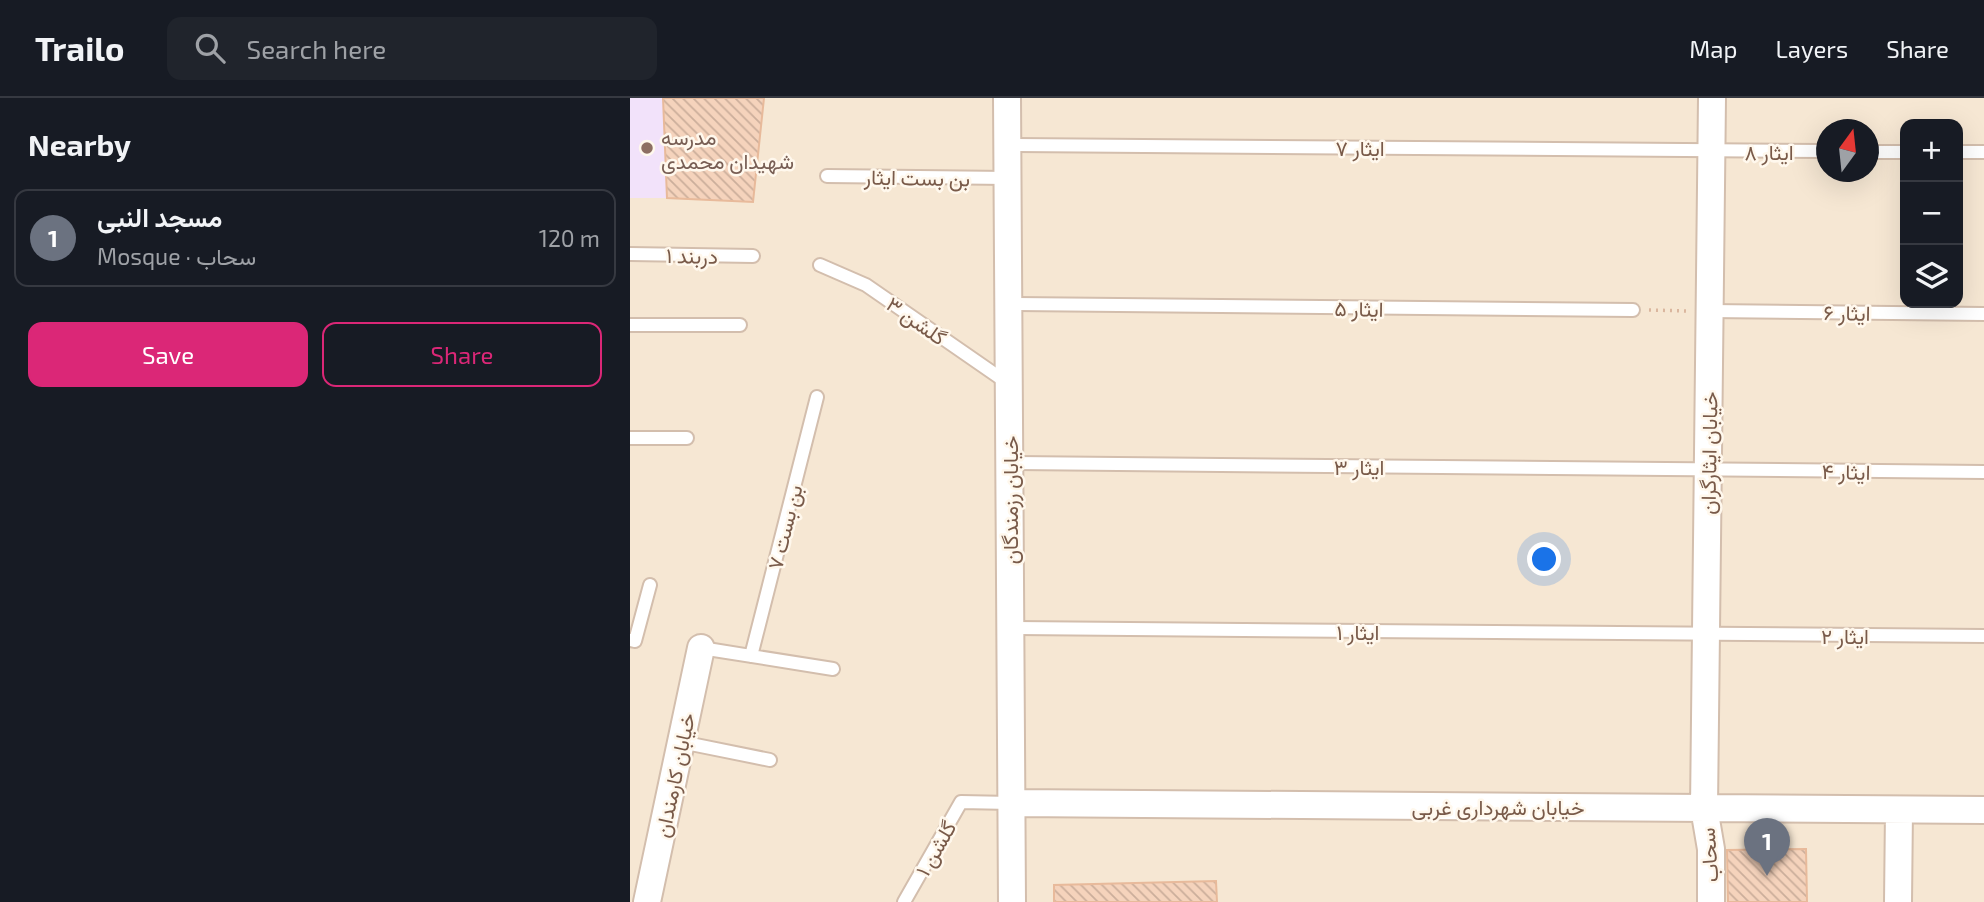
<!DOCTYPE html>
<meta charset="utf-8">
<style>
:root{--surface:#171b24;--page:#20242c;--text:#f1f3f6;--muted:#9ea1a6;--line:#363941;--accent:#db2777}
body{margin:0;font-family:"Exo 2",Vazirmatn,sans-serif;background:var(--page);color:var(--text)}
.controls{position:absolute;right:21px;top:21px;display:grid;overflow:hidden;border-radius:14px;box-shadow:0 7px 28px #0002}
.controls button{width:63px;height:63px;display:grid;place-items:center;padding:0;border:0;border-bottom:2px solid var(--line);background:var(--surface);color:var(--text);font:35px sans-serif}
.compass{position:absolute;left:1186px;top:21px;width:63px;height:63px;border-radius:50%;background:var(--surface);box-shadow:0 7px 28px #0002;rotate:15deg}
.you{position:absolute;left:915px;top:462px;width:24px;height:24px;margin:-18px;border:5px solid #fff;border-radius:50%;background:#1a73e8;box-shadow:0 0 0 10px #1a73e833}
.badge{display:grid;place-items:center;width:46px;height:46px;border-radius:50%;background:var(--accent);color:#fff;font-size:23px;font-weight:700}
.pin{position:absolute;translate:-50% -58px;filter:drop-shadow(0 2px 4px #0008)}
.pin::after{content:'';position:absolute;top:37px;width:24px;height:21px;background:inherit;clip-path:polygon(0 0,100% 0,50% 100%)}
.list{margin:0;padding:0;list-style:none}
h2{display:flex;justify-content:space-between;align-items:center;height:91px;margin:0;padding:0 28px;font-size:30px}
h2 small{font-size:23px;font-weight:400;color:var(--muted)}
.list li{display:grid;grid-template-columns:46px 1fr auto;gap:21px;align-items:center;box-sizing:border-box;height:98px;margin:0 14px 14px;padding:0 14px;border:2px solid var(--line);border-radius:14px}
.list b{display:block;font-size:26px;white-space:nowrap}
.list p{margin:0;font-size:23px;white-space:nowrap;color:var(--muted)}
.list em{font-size:23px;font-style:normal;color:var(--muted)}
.actions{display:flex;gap:14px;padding:21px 28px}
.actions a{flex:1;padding:16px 0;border:2px solid var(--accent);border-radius:14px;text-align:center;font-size:24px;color:var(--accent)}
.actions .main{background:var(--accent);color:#fff}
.icon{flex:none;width:38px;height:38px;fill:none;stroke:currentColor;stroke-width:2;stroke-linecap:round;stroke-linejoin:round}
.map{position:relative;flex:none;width:1354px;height:804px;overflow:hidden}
header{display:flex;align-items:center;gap:42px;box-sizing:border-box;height:98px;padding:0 35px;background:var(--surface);border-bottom:2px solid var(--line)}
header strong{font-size:33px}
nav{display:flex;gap:38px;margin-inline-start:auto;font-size:24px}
.search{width:490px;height:63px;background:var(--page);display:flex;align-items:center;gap:18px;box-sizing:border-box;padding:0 24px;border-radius:14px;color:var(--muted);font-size:26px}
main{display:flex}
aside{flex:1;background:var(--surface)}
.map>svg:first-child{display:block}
</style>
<header>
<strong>Trailo</strong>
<div class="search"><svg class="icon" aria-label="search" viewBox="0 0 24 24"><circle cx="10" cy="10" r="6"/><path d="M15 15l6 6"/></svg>Search here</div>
<nav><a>Map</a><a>Layers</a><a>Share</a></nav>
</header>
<main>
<aside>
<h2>Nearby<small></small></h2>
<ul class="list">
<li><span class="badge" style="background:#6b7280">1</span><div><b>مسجد النبی</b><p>Mosque · سحاب</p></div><em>120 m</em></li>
</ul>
<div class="actions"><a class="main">Save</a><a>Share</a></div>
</aside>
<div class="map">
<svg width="1354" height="804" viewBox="0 0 1354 804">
<defs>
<pattern id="building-back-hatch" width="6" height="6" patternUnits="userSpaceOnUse" patternTransform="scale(1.75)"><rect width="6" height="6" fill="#f5d3bc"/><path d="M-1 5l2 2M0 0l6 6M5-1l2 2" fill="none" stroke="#cbae9b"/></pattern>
</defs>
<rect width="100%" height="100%" fill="#fef5e6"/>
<path fill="#f6e7d3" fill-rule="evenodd" d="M 0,0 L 1354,0 L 1354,804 L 0,804 ZM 1275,26 L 1328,26 L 1328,205 L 1275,205 ZM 1196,32 L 1238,32 L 1238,74 L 1196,74 Z"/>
<path fill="#f2e2fa" d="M 0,0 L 33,0 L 37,100 L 0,100 Z"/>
<path fill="url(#building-back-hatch)" stroke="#e8ba9b" stroke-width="2" d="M 33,0 L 134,0 L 123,104 L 37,100 Z
M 1176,751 L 1177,804 L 1098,804 L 1097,752 Z
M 586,783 L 587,804 L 424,804 L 424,787 Z"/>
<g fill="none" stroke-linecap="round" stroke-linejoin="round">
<defs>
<path id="lane" d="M 377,47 L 1196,53
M 1238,54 L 1275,54
M 1328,54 L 1354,54
M 197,78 L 378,80
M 0,156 L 123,158
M 190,167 L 236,187 L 379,286
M 378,206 L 1003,212
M 1080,213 L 1354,216
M 0,227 L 110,227
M 0,340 L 57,340
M 379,365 L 1354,374
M 380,530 L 1354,538
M 0,542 L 5,543 L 20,487
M 71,550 L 203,571
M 121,558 L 187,299
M 51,644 L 140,662
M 274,804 L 331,704 L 381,705"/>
<path id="street" d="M 377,0 L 382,804
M 381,705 L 1354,712
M 17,804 L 71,550
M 1081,804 L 1081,751 L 1074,710 L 1082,0
M 1268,804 L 1269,712"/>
</defs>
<use href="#lane" stroke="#d3bead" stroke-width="16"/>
<use href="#street" stroke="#d3bead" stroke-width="30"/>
<path stroke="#dab69e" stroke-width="3.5" stroke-dasharray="2 5" stroke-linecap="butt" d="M 1019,212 L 1057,213"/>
<use href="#lane" stroke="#fff" stroke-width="12"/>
<use href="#street" stroke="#fff" stroke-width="26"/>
</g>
<circle fill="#8d6e63" stroke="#fff8ed" stroke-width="2.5" cx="17" cy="50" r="7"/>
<g text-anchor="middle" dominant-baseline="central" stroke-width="5" stroke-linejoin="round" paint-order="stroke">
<g font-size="21" fill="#785e54" stroke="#fff8ed" text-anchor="start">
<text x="31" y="38">مدرسه<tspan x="31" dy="24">شهیدان محمدی</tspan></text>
</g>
<g font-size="21" fill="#795a49" stroke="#fff8ed">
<text x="730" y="49">ایثار ۷</text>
<text x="1139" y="53">ایثار ۸</text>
<text transform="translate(287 79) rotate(1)">بن بست ایثار</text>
<text transform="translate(62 157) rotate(1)">دربند ۱</text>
<text transform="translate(729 210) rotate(1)">ایثار ۵</text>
<text transform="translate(1217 214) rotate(1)">ایثار ۶</text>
<text transform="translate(287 222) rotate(35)">گلشن ۳</text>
<text transform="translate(1078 355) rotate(-89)">خیابان ایثارگران</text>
<text x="729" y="368">ایثار ۳</text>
<text transform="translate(1216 373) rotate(1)">ایثار ۴</text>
<text transform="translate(379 402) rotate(-90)">خیابان رزمندگان</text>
<text transform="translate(154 429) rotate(-76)">بن بست ۷</text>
<text x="728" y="533">ایثار ۱</text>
<text x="1215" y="537">ایثار ۲</text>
<text transform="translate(44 677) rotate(-78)">خیابان کارمندان</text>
<text x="868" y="708">خیابان شهرداری غربی</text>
<text transform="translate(305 750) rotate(-60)">گلشن ۱</text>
<text transform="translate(1078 757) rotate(-94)">سحاب</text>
</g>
</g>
</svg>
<div class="controls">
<button>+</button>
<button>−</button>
<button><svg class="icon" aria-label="layers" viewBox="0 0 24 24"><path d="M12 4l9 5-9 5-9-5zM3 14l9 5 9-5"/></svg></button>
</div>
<svg class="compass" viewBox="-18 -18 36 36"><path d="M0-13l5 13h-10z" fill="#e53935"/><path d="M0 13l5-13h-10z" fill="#9ea1a6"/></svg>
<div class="you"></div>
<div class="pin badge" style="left:1137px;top:778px;background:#6b7280">1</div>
</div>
</main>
